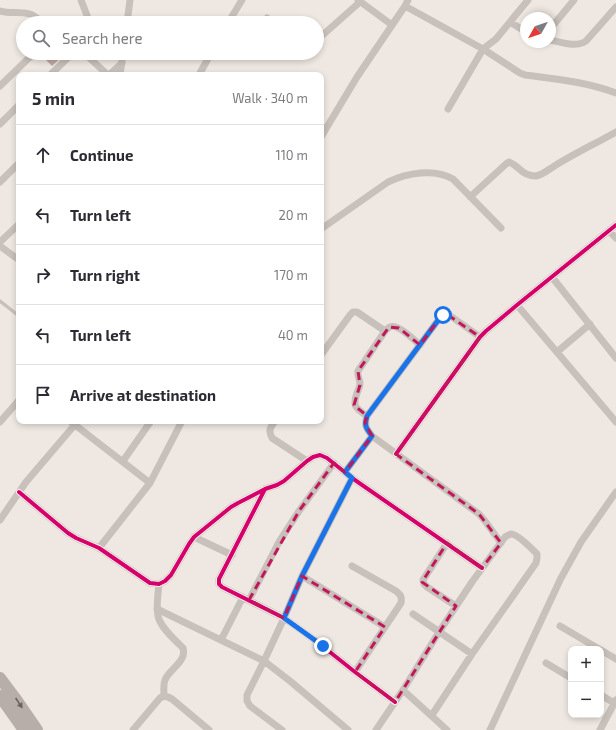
<!DOCTYPE html>
<meta charset="utf-8">
<style>
:root{--surface:#fff;--page:#f7f7f7;--text:#2b2b33;--muted:#7c7c81;--line:#e1e1e2}
body{margin:0;font-family:"Exo 2",sans-serif;background:var(--page);color:var(--text)}
.controls{position:absolute;right:12px;bottom:12px;display:grid;overflow:hidden;border-radius:8px;box-shadow:0 2px 6px #0003}
.controls button{width:36px;height:36px;display:grid;place-items:center;padding:0;border:0;border-bottom:1px solid var(--line);background:var(--surface);color:var(--text);font:20px sans-serif}
.compass{position:absolute;left:520px;top:12px;width:36px;height:36px;border-radius:50%;background:var(--surface);box-shadow:0 2px 6px #0003;rotate:230deg}
.stop{position:absolute;width:12px;height:12px;margin:-9px;border:3px solid #1a73e8;border-radius:50%;background:#fff}
.stop.end{background:#1a73e8;border-color:#fff;box-shadow:0 1px 4px #0008}
.list{margin:0;padding:0;list-style:none}
h2{display:flex;justify-content:space-between;align-items:center;height:52px;margin:0;padding:0 16px;font-size:17px}
h2 small{font-size:13px;font-weight:400;color:var(--muted)}
.list li{display:grid;grid-template-columns:26px 1fr auto;gap:12px;align-items:center;box-sizing:border-box;height:60px;padding:0 16px;border-top:1px solid var(--line)}
.list b{display:block;font-size:15px;white-space:nowrap}
.list em{font-size:13px;font-style:normal;color:var(--muted)}
.icon{flex:none;width:22px;height:22px;fill:none;stroke:currentColor;stroke-width:2;stroke-linecap:round;stroke-linejoin:round}
.map{position:relative;flex:none;width:616px;height:730px;overflow:hidden}
.search{position:absolute;background:var(--surface);box-shadow:0 2px 6px #0003;left:16px;top:16px;width:308px;height:44px;display:flex;align-items:center;gap:10px;box-sizing:border-box;padding:0 14px;border-radius:22px;color:var(--muted);font-size:15px}
.panel{position:absolute;background:var(--surface);box-shadow:0 2px 6px #0003;left:16px;top:72px;width:308px;height:352px;border-radius:8px}
.map>svg:first-child{display:block}
</style>
<div class="map">
<svg width="616" height="730" viewBox="0 0 616 730">
<rect width="100%" height="100%" fill="#efe8e2"/>
<path fill="#c3a9a3" d="M 39,53 L 66,53 L 52,66 Z"/>
<g fill="none" stroke-linecap="round" stroke-linejoin="round">
<path stroke="#c8c0bb" stroke-width="3.5" d="M 0,301 L 19,316"/>
<path stroke="#c8c0bb" stroke-width="7" d="M 81,0 L 88,18 L 89,23
M 358,0 L 392,25
M 405,6 L 483,49 L 520,73 L 525,75 C 556,79 587,82 616,93
M 0,11 C 10,14 20,11 30,14 C 35,16 39,20 43,23
M 267,18 L 273,23
M 510,22 L 526,32
M 127,23 L 130,0
M 228,23 L 242,0
M 550,29 L 574,0
M 317,40 L 360,2
M 550,40 C 561,42 576,48 586,41 L 616,7
M 84,53 L 108,75
M 50,75 L 73,53
M 109,75 L 122,63
M 120,75 L 123,53
M 199,75 L 211,53
M 0,86 L 34,53
M 448,109 L 483,49 L 496,39 L 528,0
M 0,124 L 19,105
M 321,137 L 357,77 L 405,6 L 408,0
M 0,182 L 19,163
M 470,197 L 506,164 L 509,162 C 520,166 521,176 536,176 C 542,175 548,170 553,167 C 573,154 595,144 616,132
M 321,229 L 388,182 C 407,173 434,168 453,179 L 501,228
M 609,231 L 616,238
M 0,242 L 19,224
M 0,246 L 19,260
M 552,277 L 616,358
M 517,305 L 616,422
M 480,337 L 452,317 C 447,314 444,314 439,319 L 367,416 C 364,426 366,428 372,436 L 479,514 L 485,521 L 501,543
M 557,352 L 590,324
M 321,355 L 350,315 L 353,312 L 357,312 L 385,331
M 367,416 C 356,408 352,407 357,393 C 358,390 360,387 360,384 C 360,379 357,376 358,371 L 385,331 C 386,330 389,327 390,327 C 397,323 414,340 420,345
M 70,421 L 150,483
M 275,421 C 270,428 268,430 272,438 L 307,461
M 0,422 L 19,400
M 396,454 L 480,337 L 486,331 L 517,305 L 616,225
M 123,461 L 151,421
M 345,472 L 372,436
M 265,489 L 219,579 L 219,584 L 222,587 L 284,618 L 316,641 L 355,672 L 395,702
M 19,492 L 68,533 L 76,538 L 99,548 L 150,583 L 159,584 L 165,581 L 171,575 L 189,544 L 194,537 L 231,507 L 238,503 L 265,489 L 277,485 L 284,481 L 307,461 L 313,457 L 320,455 L 327,458 L 352,478 L 482,568
M 0,520 L 26,482 L 78,421
M 194,537 L 232,555
M 447,543 L 423,580 L 424,584 L 427,587 L 456,606
M 99,548 L 150,483 L 182,421
M 352,566 L 396,591 C 401,595 402,597 401,603 L 355,672
M 302,576 L 385,627
M 159,584 C 158,594 156,606 158,616 C 160,627 175,640 183,648 C 187,662 169,669 165,680 C 163,685 164,690 164,696
M 249,600 L 279,542 L 299,511 L 334,463
M 157,609 L 264,661 L 290,681 L 348,730
M 413,614 L 472,654
M 560,626 L 599,649
M 221,640 L 243,597
M 601,650 L 616,659
M 546,663 L 571,678
M 403,690 L 447,730
M 601,695 L 614,703
M 133,730 L 160,698 L 164,696 L 168,697 L 172,699 L 209,730
M 282,730 L 250,706 L 247,701 L 247,695 L 264,661 L 284,618 L 302,576 L 352,478
M 376,730 L 403,690 L 439,632 L 472,582 L 505,537 C 508,535 508,535 511,534 C 518,534 532,549 537,554 L 537,558 L 536,563 L 472,654 L 432,715
M 490,730 L 561,578 L 581,542 L 616,492
M 600,730 L 616,700"/>
<path stroke="#b7aeaa" stroke-width="12" d="M 0,678 L 15,698 L 37,730
M 0,696 L 24,730"/>
<defs>
<path id="cycleway" d="M 396,454 L 480,337 L 486,331 L 517,305 L 616,225
M 265,489 L 219,579 L 219,584 L 222,587 L 284,618 L 316,641 L 355,672 L 395,702
M 19,492 L 68,533 L 76,538 L 99,548 L 150,583 L 159,584 L 165,581 L 171,575 L 189,544 L 194,537 L 231,507 L 238,503 L 265,489 L 277,485 L 284,481 L 307,461 L 313,457 L 320,455 L 327,458 L 352,478 L 482,568"/>
</defs>
<use href="#cycleway" stroke="#fbf1ea" stroke-width="6"/>
<use href="#cycleway" stroke="#d6006c" stroke-width="4"/>
</g>
<defs><path id="oneway-solid" d="M-6-.8H1V-3.2L6.5 0L1 3.2V.8H-6Z"/></defs>
<use fill="#6b605d" href="#oneway-solid" transform="translate(19 703) rotate(56)"/>
<g fill="none" stroke-linecap="round" stroke-linejoin="round">
<path stroke="#1a73e8" stroke-width="5" d="M 323,646 L 284,618 L 302,576 L 352,478 L 345,472 L 372,436 C 366,428 364,426 367,416 L 439,319 L 443,315"/>
</g>
<path fill="none" stroke="#c2185b" stroke-width="3" stroke-dasharray="8 5" stroke-linejoin="round" d="M 448,315 L 480,337 L 396,454 L 479,514 L 501,543 L 482,568 L 447,543 L 422,582 L 456,606 L 395,702 L 355,672 L 385,627 L 302,576 L 284,618 L 249,600 L 299,511 L 334,463 L 345,472 L 372,436 L 365,423 L 367,416 L 354,405 L 360,385 L 358,371 L 389,327 L 399,328 L 420,345 L 439,319 Z"/>
</svg>
<div class="controls">
<button>+</button>
<button>−</button>
</div>
<svg class="compass" viewBox="-18 -18 36 36"><path d="M0-13l5 13h-10z" fill="#e53935"/><path d="M0 13l5-13h-10z" fill="#7c7c81"/></svg>
<div class="stop" style="left:443px;top:315px"></div>
<div class="stop end" style="left:323px;top:646px"></div>
<div class="search"><svg class="icon" aria-label="search" viewBox="0 0 24 24"><circle cx="10" cy="10" r="6"/><path d="M15 15l6 6"/></svg>Search here</div>
<section class="panel">
<h2>5 min<small>Walk · 340 m</small></h2>
<ul class="list">
<li><svg class="icon" aria-label="ahead" viewBox="0 0 24 24"><path d="M12 20V5M6 11l6-6 6 6"/></svg><div><b>Continue</b></div><em>110 m</em></li>
<li><svg class="icon" aria-label="left" viewBox="0 0 24 24"><path d="M17 20v-9H6M10 6l-5 5 5 5"/></svg><div><b>Turn left</b></div><em>20 m</em></li>
<li><svg class="icon" aria-label="right" viewBox="0 0 24 24"><path d="M7 20v-9h11M14 6l5 5-5 5"/></svg><div><b>Turn right</b></div><em>170 m</em></li>
<li><svg class="icon" aria-label="left" viewBox="0 0 24 24"><path d="M17 20v-9H6M10 6l-5 5 5 5"/></svg><div><b>Turn left</b></div><em>40 m</em></li>
<li><svg class="icon" aria-label="arrive" viewBox="0 0 24 24"><path d="M6 21V4h12l-3 4 3 4H6"/></svg><div><b>Arrive at destination</b></div></li>
</ul>
</section>
</div>
